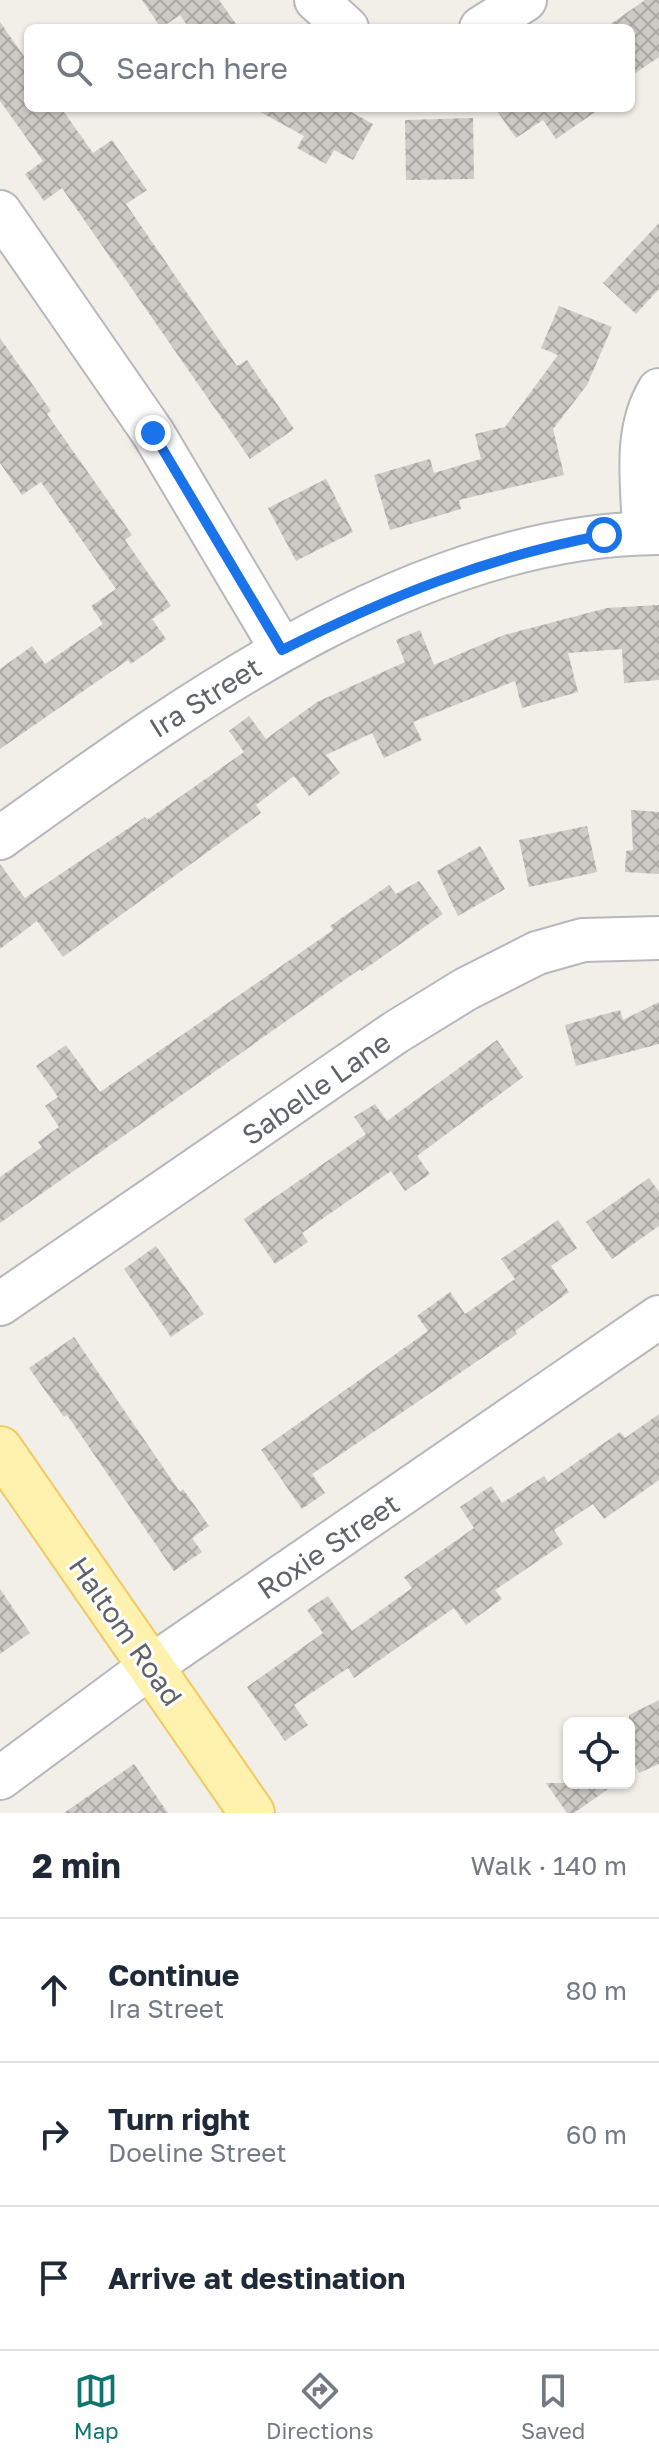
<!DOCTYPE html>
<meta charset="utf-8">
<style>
:root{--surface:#fff;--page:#f2f2f3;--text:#1f2937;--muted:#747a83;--line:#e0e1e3;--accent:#0f766e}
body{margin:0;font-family:"Golos Text",sans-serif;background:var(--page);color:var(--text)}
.controls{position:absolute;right:24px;bottom:24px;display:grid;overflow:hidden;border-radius:12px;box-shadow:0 2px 6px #0004}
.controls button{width:72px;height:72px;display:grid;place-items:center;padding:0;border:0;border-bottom:2px solid var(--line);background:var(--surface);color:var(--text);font:40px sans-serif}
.stop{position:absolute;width:24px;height:24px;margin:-18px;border:6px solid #1a73e8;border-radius:50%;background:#fff}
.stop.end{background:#1a73e8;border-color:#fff;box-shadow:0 2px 8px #0008}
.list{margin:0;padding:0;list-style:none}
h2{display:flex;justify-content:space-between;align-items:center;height:104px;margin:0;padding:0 32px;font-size:34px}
h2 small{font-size:26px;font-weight:400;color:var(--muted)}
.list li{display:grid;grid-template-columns:52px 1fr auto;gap:24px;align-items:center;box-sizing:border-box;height:144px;padding:0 32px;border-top:2px solid var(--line)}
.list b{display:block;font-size:30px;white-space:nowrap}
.list p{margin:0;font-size:26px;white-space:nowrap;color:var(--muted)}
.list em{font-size:26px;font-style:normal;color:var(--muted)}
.icon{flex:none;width:44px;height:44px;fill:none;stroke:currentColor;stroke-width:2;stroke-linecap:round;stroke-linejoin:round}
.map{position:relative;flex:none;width:659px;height:1813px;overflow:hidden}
.search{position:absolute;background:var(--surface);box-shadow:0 2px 6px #0004;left:24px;right:24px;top:24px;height:88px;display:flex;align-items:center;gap:20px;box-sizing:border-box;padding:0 28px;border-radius:12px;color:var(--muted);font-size:30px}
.sheet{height:536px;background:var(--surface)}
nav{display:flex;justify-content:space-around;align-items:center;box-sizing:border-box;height:112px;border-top:2px solid var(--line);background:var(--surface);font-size:22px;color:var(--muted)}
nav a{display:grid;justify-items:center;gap:4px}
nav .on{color:var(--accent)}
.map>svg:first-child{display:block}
</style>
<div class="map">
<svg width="659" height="1813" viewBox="0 0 659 1813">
<defs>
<pattern id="building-cross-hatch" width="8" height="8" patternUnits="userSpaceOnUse" patternTransform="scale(2)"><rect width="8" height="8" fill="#cccac5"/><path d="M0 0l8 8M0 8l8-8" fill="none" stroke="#a9a8a4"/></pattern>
</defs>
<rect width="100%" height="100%" fill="#f1efe8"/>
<path fill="url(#building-cross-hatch)" d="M 142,0 L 219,0 L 239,28 L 189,28 L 180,15 L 161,28 Z
M 645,0 L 659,0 L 659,57 L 631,76 L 631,28 L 605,28 Z
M 0,22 L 28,62 L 28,108 L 61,108 L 93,153 L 112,140 L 147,190 L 126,204 L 237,366 L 247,360 L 294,429 L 250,459 L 62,188 L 44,201 L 25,174 L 43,161 L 0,101 Z
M 253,108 L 344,108 L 373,124 L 353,160 L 334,150 L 326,164 L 297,148 L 304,136 Z
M 495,108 L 601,108 L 556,139 L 543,120 L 516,138 Z
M 473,118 L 474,179 L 406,180 L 405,120 Z
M 659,223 L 659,289 L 636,314 L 603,283 Z
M 559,306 L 612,327 L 587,385 L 553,429 L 564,475 L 459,500 L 461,509 L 390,530 L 374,475 L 430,459 L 434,473 L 481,459 L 475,434 L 505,427 L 558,355 L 541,348 Z
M 0,338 L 51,411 L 47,414 L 132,535 L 125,540 L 171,606 L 152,619 L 166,639 L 131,664 L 128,660 L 0,749 L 0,669 L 32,646 L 45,664 L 103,624 L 91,606 L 116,589 L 41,482 L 22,495 L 0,463 Z
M 326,479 L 353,532 L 296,561 L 268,508 Z
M 659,605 L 659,680 L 624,683 L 622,649 L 568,653 L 578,692 L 522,708 L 515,681 L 413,722 L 422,740 L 384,758 L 372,733 L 326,755 L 340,773 L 309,796 L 294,776 L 256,805 L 261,813 L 63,957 L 37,921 L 0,949 L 0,864 L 25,898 L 145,817 L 147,820 L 244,752 L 229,731 L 249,716 L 266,739 L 317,702 L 405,662 L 396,640 L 420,630 L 434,665 L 504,635 L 607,608 Z
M 631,810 L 659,812 L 659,874 L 625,872 L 626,851 L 633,850 Z
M 587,826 L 597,872 L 529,887 L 519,840 Z
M 480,846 L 505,889 L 458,916 L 437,871 Z
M 419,881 L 443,914 L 362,971 L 360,969 L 0,1223 L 0,1177 L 42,1147 L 38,1142 L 59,1127 L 45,1106 L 58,1097 L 36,1066 L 66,1045 L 100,1092 L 333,930 L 330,926 L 389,885 L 396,894 Z
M 659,1002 L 659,1044 L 576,1066 L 565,1025 L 620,1010 L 623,1020 Z
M 497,1040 L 523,1077 L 417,1156 L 430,1174 L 405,1191 L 391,1171 L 302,1233 L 308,1242 L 275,1264 L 244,1219 L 366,1134 L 354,1117 L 375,1104 L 387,1121 Z
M 649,1178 L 659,1192 L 659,1226 L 612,1259 L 586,1222 Z
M 558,1220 L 577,1248 L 551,1266 L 569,1292 L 515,1331 L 517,1334 L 312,1474 L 325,1493 L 302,1509 L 261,1450 L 428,1331 L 417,1316 L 450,1292 L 465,1314 L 515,1279 L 501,1259 Z
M 156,1246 L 204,1314 L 171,1337 L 124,1269 Z
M 74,1337 L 180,1492 L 183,1489 L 209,1526 L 192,1538 L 202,1552 L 174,1571 L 67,1415 L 64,1417 L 29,1368 Z
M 659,1414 L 659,1480 L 604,1519 L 593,1504 L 554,1530 L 563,1544 L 495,1590 L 502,1599 L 466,1625 L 454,1608 L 354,1678 L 348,1668 L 294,1705 L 308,1725 L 285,1741 L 247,1687 L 323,1633 L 307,1610 L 328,1596 L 352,1631 L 412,1588 L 404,1577 L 474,1528 L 460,1507 L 491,1486 L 502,1503 L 544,1476 L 548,1482 L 620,1432 L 625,1438 Z
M 0,1589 L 30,1633 L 0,1654 Z
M 659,1700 L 659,1764 L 639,1773 L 629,1752 L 629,1715 Z
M 134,1764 L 168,1813 L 64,1813 Z
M 546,1783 L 617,1783 L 574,1813 L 567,1813 Z"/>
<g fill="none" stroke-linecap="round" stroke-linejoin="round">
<defs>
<path id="minor" d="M 316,0 L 347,28
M 481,28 L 525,0
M 0,212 L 153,433 L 282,650
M 644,533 C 643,484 633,433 659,390
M 0,838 C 187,704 418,534 659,533
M 0,1304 L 396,1032 L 466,989 L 537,953 L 583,940 L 659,938
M 0,1778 L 150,1667 L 659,1317"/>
<path id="major" d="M 0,1449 L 252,1813"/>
</defs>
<use href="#minor" stroke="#b5b8bc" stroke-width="46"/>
<use href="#major" stroke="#f2c960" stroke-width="48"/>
<use href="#minor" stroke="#fff" stroke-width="42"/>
<use href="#major" stroke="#fff2af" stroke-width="44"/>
</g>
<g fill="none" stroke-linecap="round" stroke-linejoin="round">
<path stroke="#1a73e8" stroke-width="10" d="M 153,433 L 282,650 C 388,597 487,557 604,535"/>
</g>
<g text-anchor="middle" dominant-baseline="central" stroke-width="6" stroke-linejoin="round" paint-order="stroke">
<g font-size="28" fill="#5f6368" stroke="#fff">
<text transform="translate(205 697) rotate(-32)">Ira Street</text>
<text transform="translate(316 1088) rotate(-35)">Sabelle Lane</text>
<text transform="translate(328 1546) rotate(-34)">Roxie Street</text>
<text transform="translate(126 1631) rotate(55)">Haltom Road</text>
</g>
</g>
</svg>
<div class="controls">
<button><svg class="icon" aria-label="locate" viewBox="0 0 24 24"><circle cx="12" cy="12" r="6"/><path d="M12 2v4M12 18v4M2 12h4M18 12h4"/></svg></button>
</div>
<div class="stop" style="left:604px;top:535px"></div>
<div class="stop end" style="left:153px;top:433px"></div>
<div class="search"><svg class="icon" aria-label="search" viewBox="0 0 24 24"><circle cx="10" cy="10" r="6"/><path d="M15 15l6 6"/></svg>Search here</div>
</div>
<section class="sheet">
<h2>2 min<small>Walk · 140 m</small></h2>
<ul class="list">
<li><svg class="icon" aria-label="ahead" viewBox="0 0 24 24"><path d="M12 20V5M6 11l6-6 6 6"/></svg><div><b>Continue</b><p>Ira Street</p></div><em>80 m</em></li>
<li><svg class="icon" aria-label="right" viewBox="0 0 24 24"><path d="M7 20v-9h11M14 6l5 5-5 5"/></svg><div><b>Turn right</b><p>Doeline Street</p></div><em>60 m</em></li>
<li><svg class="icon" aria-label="arrive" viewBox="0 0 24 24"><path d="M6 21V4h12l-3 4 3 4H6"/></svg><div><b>Arrive at destination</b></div></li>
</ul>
</section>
<nav>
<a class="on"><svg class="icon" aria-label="map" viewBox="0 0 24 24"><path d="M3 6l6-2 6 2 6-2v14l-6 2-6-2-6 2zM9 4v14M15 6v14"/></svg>Map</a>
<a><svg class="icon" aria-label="directions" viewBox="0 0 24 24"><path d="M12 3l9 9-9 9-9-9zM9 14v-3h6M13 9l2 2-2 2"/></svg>Directions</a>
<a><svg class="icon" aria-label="saved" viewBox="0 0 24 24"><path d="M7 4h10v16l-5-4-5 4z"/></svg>Saved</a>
</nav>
